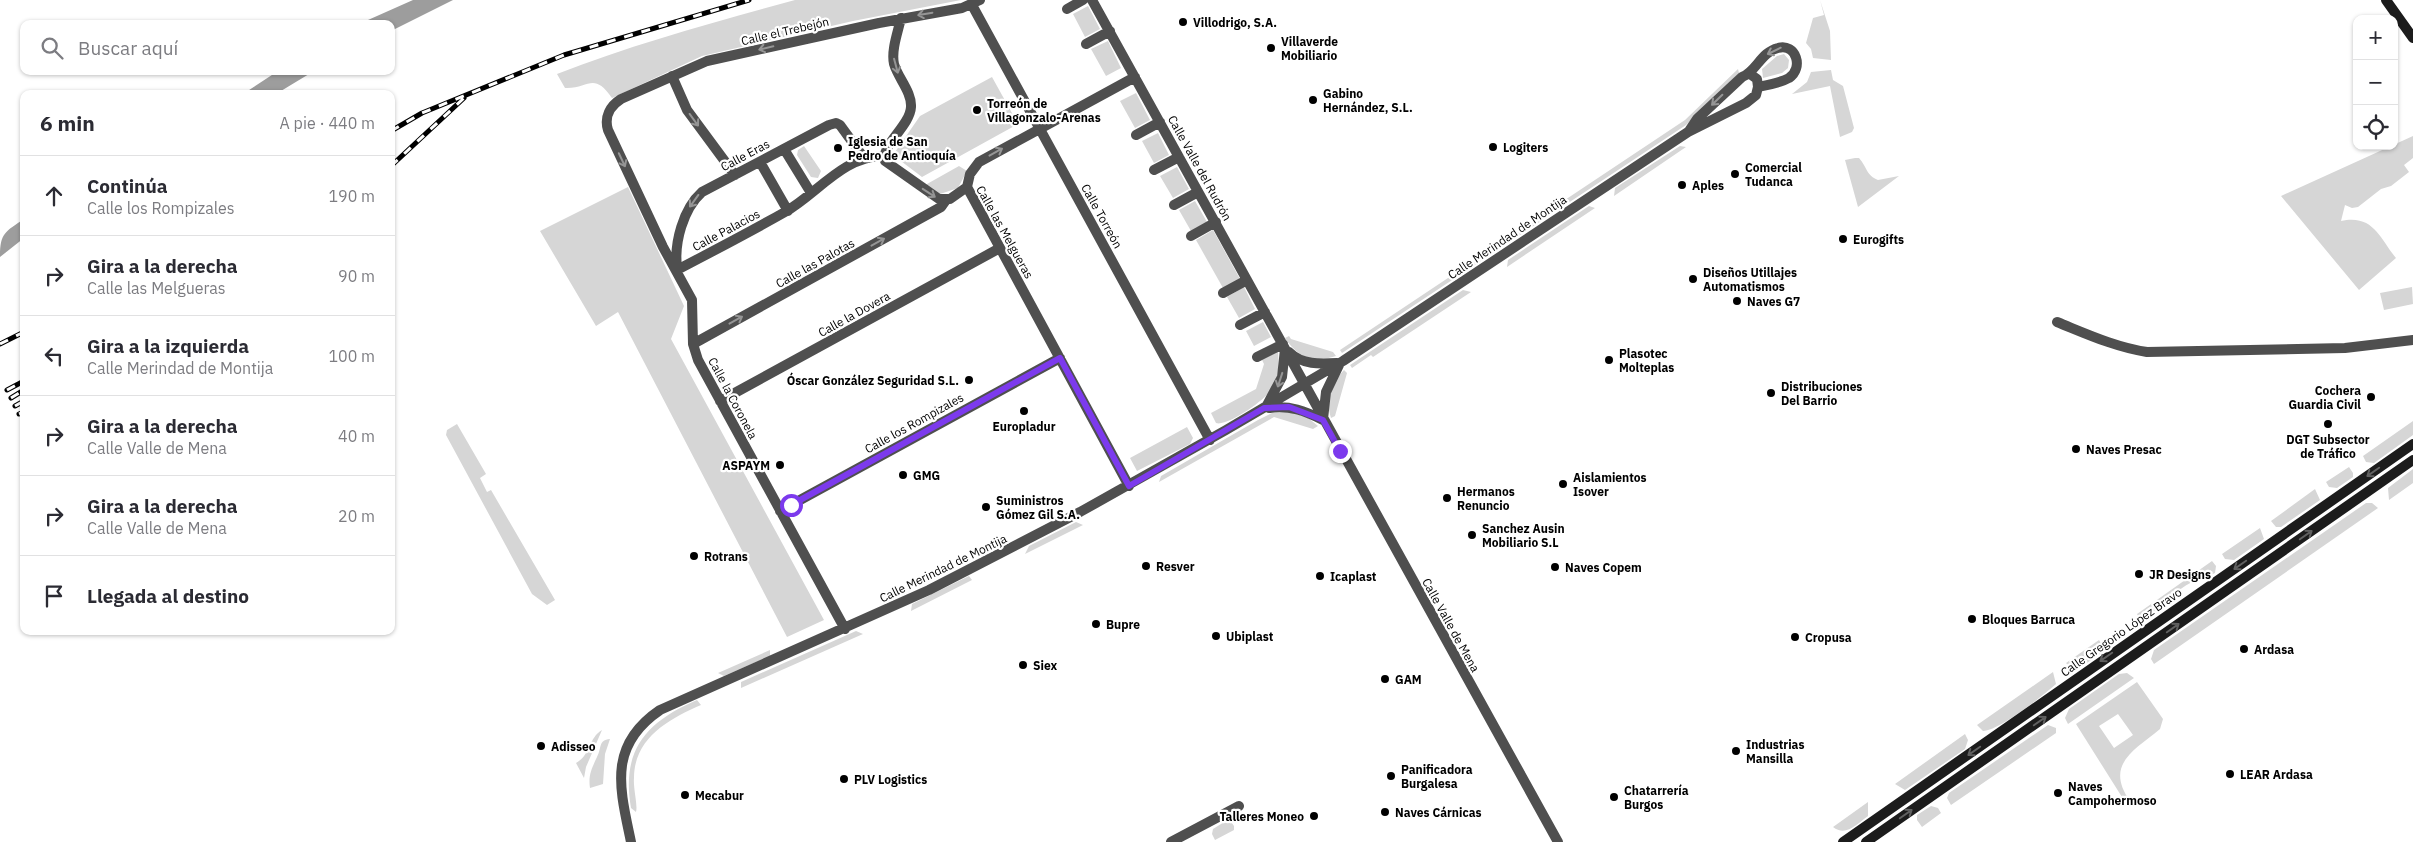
<!DOCTYPE html>
<html lang="es">
<meta charset="utf-8">
<style>
:root{--surface:#fff;--page:#f2f2f3;--text:#2b2b33;--muted:#7c7c81;--line:#e1e1e2}
body{margin:0;font-family:"IBM Plex Sans",sans-serif;background:var(--page);color:var(--text)}
.controls{position:absolute;right:15px;top:15px;display:grid;overflow:hidden;border-radius:10px;box-shadow:0 1px 4px #0004}
.controls button{width:45px;height:45px;display:grid;place-items:center;padding:0;border:0;border-bottom:1px solid var(--line);background:var(--surface);color:var(--text);font:25px sans-serif}
.stop{position:absolute;width:15px;height:15px;margin:-11px;border:4px solid #7c3aed;border-radius:50%;background:#fff}
.stop.end{background:#7c3aed;border-color:#fff;box-shadow:0 1px 5px #0008}
.list{margin:0;padding:0;list-style:none}
h2{display:flex;justify-content:space-between;align-items:center;height:65px;margin:0;padding:0 20px;font-size:21px}
h2 small{font-size:16px;font-weight:400;color:var(--muted)}
.list li{display:grid;grid-template-columns:32px 1fr auto;gap:15px;align-items:center;box-sizing:border-box;height:80px;padding:0 20px;border-top:1px solid var(--line)}
.list b{display:block;font-size:19px;white-space:nowrap}
.list p{margin:0;font-size:16px;white-space:nowrap;color:var(--muted)}
.list em{font-size:16px;font-style:normal;color:var(--muted)}
.icon{flex:none;width:28px;height:28px;fill:none;stroke:currentColor;stroke-width:2;stroke-linecap:round;stroke-linejoin:round}
.map{position:relative;flex:none;width:2413px;height:842px;overflow:hidden}
.search{position:absolute;background:var(--surface);box-shadow:0 1px 4px #0004;left:20px;top:20px;width:375px;height:55px;display:flex;align-items:center;gap:12px;box-sizing:border-box;padding:0 18px;border-radius:10px;color:var(--muted);font-size:19px}
.panel{position:absolute;background:var(--surface);box-shadow:0 1px 4px #0004;left:20px;top:90px;width:375px;height:545px;border-radius:10px}
.map>svg:first-child{display:block}
</style>
<div class="map">
<svg width="2413" height="842" viewBox="0 0 2413 842">
<rect width="100%" height="100%" fill="#fff"/>
<path fill="#d6d6d6" fill-rule="evenodd" d="M 795,0 L 961,0 L 853,21 L 702,56 L 612,98 C 593,71 589,89 565,88 L 557,74 C 634,44 715,22 795,0 Z
M 1820,0 L 1830,31 L 1831,60 L 1813,58 L 1811,49 L 1806,43 L 1813,18 L 1824,15 Z
M 1088,6 L 1100,29 L 1085,37 L 1073,14 Z
M 1108,41 L 1121,68 L 1106,76 L 1091,49 Z
M 1784,54 L 1789,60 L 1788,68 L 1782,73 L 1763,78 L 1762,69 L 1777,56 Z
M 1738,69 L 1739,73 L 1686,125 L 1342,353 L 1340,350 L 1685,120 Z
M 1831,70 L 1833,80 L 1843,86 L 1854,128 L 1852,132 L 1840,137 L 1830,86 L 1792,94 L 1807,82 L 1811,72 Z
M 992,77 L 1018,124 L 922,177 L 893,155 L 920,116 Z
M 1136,93 L 1150,120 L 1135,128 L 1120,101 Z
M 1158,133 L 1169,155 L 1154,163 L 1142,141 Z
M 2413,136 L 2413,158 L 2404,165 L 2409,172 L 2391,186 L 2381,189 L 2358,207 L 2352,208 L 2345,205 L 2341,221 C 2374,214 2380,239 2396,258 L 2359,290 L 2281,196 Z
M 804,146 L 821,171 L 818,178 L 811,177 L 797,155 L 798,150 Z
M 1680,146 L 1686,147 L 1614,196 L 1615,188 Z
M 1855,158 L 1859,158 C 1867,167 1866,175 1878,180 L 1899,176 L 1858,207 L 1845,160 Z
M 959,166 L 967,171 L 958,188 L 940,194 L 924,188 L 927,184 Z
M 1177,167 L 1189,189 L 1173,198 L 1160,176 Z
M 628,187 L 684,306 L 671,339 L 824,620 L 787,637 L 618,312 L 596,326 L 540,231 Z
M 1195,201 L 1207,222 L 1191,231 L 1179,210 Z
M 1589,206 L 1595,208 L 1507,267 L 1508,260 Z
M 1213,230 L 1240,279 L 1223,288 L 1196,240 Z
M 1244,287 L 1255,309 L 1239,318 L 1227,297 Z
M 2412,287 L 2413,304 L 2384,310 L 2380,293 Z
M 1463,290 L 1471,292 L 1373,357 L 1371,355 L 1352,368 L 1350,365 Z
M 1263,322 L 1271,337 L 1254,346 L 1246,331 Z
M 1289,336 L 1291,339 L 1333,352 L 1336,356 C 1314,363 1298,358 1285,338 Z
M 1278,351 C 1279,365 1279,378 1271,390 C 1265,400 1227,427 1216,423 L 1211,413 L 1256,389 L 1264,364 L 1262,360 Z
M 1344,370 L 1347,373 L 1335,416 L 1331,418 C 1325,400 1331,383 1344,370 Z
M 1289,412 L 1307,417 L 1318,426 L 1313,429 L 1274,417 L 1159,482 L 1161,476 L 1258,420 L 1272,413 Z
M 2413,421 L 2413,435 L 2374,463 L 2366,462 L 2363,456 Z
M 457,424 L 486,474 L 480,478 L 487,492 L 491,490 L 555,600 L 547,605 L 532,594 L 446,435 L 447,430 Z
M 1187,427 L 1193,438 L 1190,444 L 1137,471 L 1130,458 Z
M 2349,467 L 2353,473 L 2353,477 L 2337,488 L 2329,487 L 2326,482 Z
M 2413,469 L 2413,483 L 2389,500 L 2388,488 Z
M 2315,489 L 2320,500 L 2281,527 L 2276,527 L 2271,521 Z
M 2366,503 L 2372,503 L 2378,508 L 2154,664 L 2151,659 L 2154,650 Z
M 1076,522 L 1083,525 L 1025,554 L 1029,546 Z
M 2260,528 L 2264,539 L 2234,560 L 2225,559 L 2222,554 Z
M 2212,561 L 2216,566 L 2215,573 C 2208,577 2200,577 2192,582 C 2175,591 2162,604 2150,619 L 2139,618 L 2137,614 Z
M 969,576 L 972,580 L 911,611 L 912,604 Z
M 856,631 L 863,634 L 741,688 L 741,682 Z
M 2099,640 L 2102,645 L 2100,654 L 2078,669 L 2068,665 L 2066,663 Z
M 770,650 L 770,656 L 724,676 L 718,673 Z
M 2053,672 L 2056,684 C 2043,696 1998,731 1983,731 L 1977,725 Z
M 2127,673 L 2134,678 L 2068,724 L 2065,718 L 2069,709 L 2119,674 Z
M 2137,682 L 2163,719 L 2160,729 C 2135,750 2104,764 2130,801 L 2127,805 L 2076,724 ZM 2118,714 L 2133,735 L 2114,748 L 2099,726 Z
M 697,700 L 701,705 C 669,719 634,738 634,778 C 633,788 638,805 636,812 L 631,808 C 621,750 646,722 697,700 Z
M 2048,725 L 2056,728 L 2056,733 L 1951,805 L 1947,798 L 1949,793 Z
M 602,730 L 586,767 L 584,778 L 576,763 C 590,756 589,737 602,730 Z
M 1965,734 L 1968,740 L 1965,749 L 1905,790 L 1895,784 Z
M 610,739 L 605,754 L 603,784 L 590,788 C 588,775 592,768 597,757 C 602,748 598,740 610,739 Z
M 1868,802 L 1868,816 C 1857,824 1846,837 1833,827 Z
M 1931,806 L 1938,808 L 1941,813 L 1922,827 L 1917,820 L 1917,815 Z
M 1229,819 L 1234,826 L 1234,830 L 1215,840 L 1212,834 L 1213,829 Z"/>
<path fill="#9d9d9d" d="M 413,0 L 453,0 L 391,31 L 391,24 L 359,24 Z
M 278,71 L 314,71 L 276,94 L 243,94 Z
M 24,219 L 24,238 L 0,257 C 0,233 5,232 24,219 Z"/>
<g fill="none" stroke-linecap="round" stroke-linejoin="round">
<path stroke="#4f4f4f" stroke-width="10" d="M 1092,0 C 1247,281 1403,561 1558,842
M 972,5 L 1210,440
M 1067,9 L 1083,0
M 901,18 C 898,32 891,50 894,64 C 898,78 912,92 911,107 C 910,126 880,146 885,161 L 939,199 L 950,199 L 967,187
M 1086,44 L 1110,31
M 672,76 L 687,110 L 735,175
M 1689,131 L 1697,119 L 1742,77 C 1756,72 1761,52 1778,48 C 1796,43 1804,68 1789,78 C 1780,83 1768,85 1758,87
M 1136,135 L 1160,122
M 784,149 L 811,193
M 760,162 L 788,211
M 1154,170 L 1179,157
M 967,187 L 1129,486
M 967,187 L 970,174 L 979,162 L 1135,77
M 1174,205 L 1198,192
M 1191,236 L 1216,222
M 677,267 C 674,243 683,209 702,192 L 829,125 L 836,123 L 840,125 L 864,158
M 677,270 C 713,251 750,232 785,212 C 817,194 843,156 883,156
M 1223,293 L 1247,280
M 2057,322 C 2087,334 2115,347 2147,352 L 2345,348 L 2413,340
M 1240,325 L 1265,312
M 693,344 L 941,207 L 946,200
M 1289,352 C 1302,365 1320,364 1337,363
M 1257,357 L 1283,344
M 720,401 L 1000,248
M 1267,405 L 1282,377 L 1285,349
M 1269,408 C 1290,405 1305,411 1323,420
M 1323,419 L 1326,392 L 1339,365
M 780,511 L 1060,358
M 845,629 L 698,360 L 693,344 L 692,300 L 663,247 L 608,130 C 604,117 610,106 621,99 L 707,61 L 879,23 L 962,8 L 980,0
M 631,842 C 620,789 607,746 660,710 L 929,590 L 1080,512 L 1226,430 L 1343,361 L 1688,132 L 1746,103 L 1756,95 L 1758,87 L 1757,79 L 1750,74
M 1171,842 L 1239,806"/>
<path stroke="#1c1c1c" stroke-width="10" d="M 2386,0 L 2413,38
M 1843,842 L 2413,444
M 1866,842 L 2413,460"/>
<defs>
<path id="rail" d="M 391,131 L 422,113 L 564,55 L 749,0
M 391,166 L 464,98
M 0,344 L 24,332
M 7,390 L 24,381
M 11,398 L 24,390
M 15,406 L 24,401
M 19,414 L 24,412
M 23,422 L 24,422"/>
</defs>
<use href="#rail" stroke="#000" stroke-width="5"/>
<use href="#rail" stroke="#fff" stroke-width="3" stroke-dasharray="9" stroke-linecap="butt"/>
</g>
<defs><path id="oneway-shaft" d="M-6 0H5M1.5-3L5.5 0L1.5 3" fill="none" stroke-width="1.6" stroke-linecap="round" stroke-linejoin="round" transform="scale(1.25)"/></defs>
<g stroke="#959595">
<use href="#oneway-shaft" transform="translate(925 14) rotate(170)"/>
<use href="#oneway-shaft" transform="translate(766 48) rotate(167)"/>
<use href="#oneway-shaft" transform="translate(1774 51) rotate(154)"/>
<use href="#oneway-shaft" transform="translate(896 66) rotate(75)"/>
<use href="#oneway-shaft" transform="translate(1717 100) rotate(136)"/>
<use href="#oneway-shaft" transform="translate(694 120) rotate(54)"/>
<use href="#oneway-shaft" transform="translate(996 152) rotate(-29)"/>
<use href="#oneway-shaft" transform="translate(622 160) rotate(65)"/>
<use href="#oneway-shaft" transform="translate(929 193) rotate(33)"/>
<use href="#oneway-shaft" transform="translate(694 201) rotate(126)"/>
<use href="#oneway-shaft" transform="translate(878 242) rotate(-29)"/>
<use href="#oneway-shaft" transform="translate(736 320) rotate(-29)"/>
<use href="#oneway-shaft" transform="translate(1280 380) rotate(108)"/>
</g>
<g stroke="#606060">
<use href="#oneway-shaft" transform="translate(2373 472) rotate(145)"/>
<use href="#oneway-shaft" transform="translate(2306 535) rotate(-35)"/>
<use href="#oneway-shaft" transform="translate(2240 565) rotate(145)"/>
<use href="#oneway-shaft" transform="translate(2173 628) rotate(-35)"/>
<use href="#oneway-shaft" transform="translate(2106 657) rotate(145)"/>
<use href="#oneway-shaft" transform="translate(2040 721) rotate(-35)"/>
<use href="#oneway-shaft" transform="translate(1974 751) rotate(145)"/>
<use href="#oneway-shaft" transform="translate(1906 814) rotate(-35)"/>
</g>
<g fill="none" stroke-linecap="round" stroke-linejoin="round">
<path stroke="#7c3aed" stroke-width="6" d="M 791,505 L 1060,358 L 1129,486 L 1264,408 L 1289,407 L 1323,420 L 1340,451"/>
</g>
<g fill="#000" stroke="#fff" stroke-width="2">
<circle cx="1183" cy="22" r="5"/>
<circle cx="1271" cy="48" r="5"/>
<circle cx="1313" cy="100" r="5"/>
<circle cx="977" cy="110" r="5"/>
<circle cx="1493" cy="147" r="5"/>
<circle cx="838" cy="148" r="5"/>
<circle cx="1735" cy="174" r="5"/>
<circle cx="1682" cy="185" r="5"/>
<circle cx="1843" cy="239" r="5"/>
<circle cx="1693" cy="279" r="5"/>
<circle cx="1737" cy="301" r="5"/>
<circle cx="1609" cy="360" r="5"/>
<circle cx="969" cy="380" r="5"/>
<circle cx="1771" cy="393" r="5"/>
<circle cx="2371" cy="397" r="5"/>
<circle cx="1024" cy="411" r="5"/>
<circle cx="2328" cy="424" r="5"/>
<circle cx="2076" cy="449" r="5"/>
<circle cx="780" cy="465" r="5"/>
<circle cx="903" cy="475" r="5"/>
<circle cx="1563" cy="484" r="5"/>
<circle cx="1447" cy="498" r="5"/>
<circle cx="986" cy="507" r="5"/>
<circle cx="1472" cy="535" r="5"/>
<circle cx="694" cy="556" r="5"/>
<circle cx="1146" cy="566" r="5"/>
<circle cx="1555" cy="567" r="5"/>
<circle cx="2139" cy="574" r="5"/>
<circle cx="1320" cy="576" r="5"/>
<circle cx="1972" cy="619" r="5"/>
<circle cx="1096" cy="624" r="5"/>
<circle cx="1216" cy="636" r="5"/>
<circle cx="1795" cy="637" r="5"/>
<circle cx="2244" cy="649" r="5"/>
<circle cx="1023" cy="665" r="5"/>
<circle cx="1385" cy="679" r="5"/>
<circle cx="541" cy="746" r="5"/>
<circle cx="1736" cy="751" r="5"/>
<circle cx="2230" cy="774" r="5"/>
<circle cx="1391" cy="776" r="5"/>
<circle cx="844" cy="779" r="5"/>
<circle cx="2058" cy="793" r="5"/>
<circle cx="685" cy="795" r="5"/>
<circle cx="1614" cy="797" r="5"/>
<circle cx="1385" cy="812" r="5"/>
<circle cx="1314" cy="816" r="5"/>
</g>
<g text-anchor="middle" dominant-baseline="central" stroke-width="4.5" stroke-linejoin="round" paint-order="stroke">
<g font-size="12" font-weight="bold" fill="#000" stroke="#fff" text-anchor="start">
<text x="1193" y="22">Villodrigo, S.A.</text>
<text x="1281" y="41">Villaverde<tspan x="1281" dy="14">Mobiliario</tspan></text>
<text x="1323" y="93">Gabino<tspan x="1323" dy="14">Hernández, S.L.</tspan></text>
<text x="987" y="103">Torreón de<tspan x="987" dy="14">Villagonzalo-Arenas</tspan></text>
<text x="848" y="141">Iglesia de San<tspan x="848" dy="14">Pedro de Antioquía</tspan></text>
<text x="1503" y="147">Logiters</text>
<text x="1745" y="167">Comercial<tspan x="1745" dy="14">Tudanca</tspan></text>
<text x="1692" y="185">Aples</text>
<text x="1853" y="239">Eurogifts</text>
<text x="1703" y="272">Diseños Utillajes<tspan x="1703" dy="14">Automatismos</tspan></text>
<text x="1747" y="301">Naves G7</text>
<text x="1619" y="353">Plasotec<tspan x="1619" dy="14">Molteplas</tspan></text>
<text x="959" y="380" text-anchor="end">Óscar González Seguridad S.L.</text>
<text x="1781" y="386">Distribuciones<tspan x="1781" dy="14">Del Barrio</tspan></text>
<text x="2361" y="390" text-anchor="end">Cochera<tspan x="2361" dy="14">Guardia Civil</tspan></text>
<text x="1024" y="426" text-anchor="middle">Europladur</text>
<text x="2328" y="439" text-anchor="middle">DGT Subsector<tspan x="2328" dy="14">de Tráfico</tspan></text>
<text x="2086" y="449">Naves Presac</text>
<text x="770" y="465" text-anchor="end">ASPAYM</text>
<text x="913" y="475">GMG</text>
<text x="1573" y="477">Aislamientos<tspan x="1573" dy="14">Isover</tspan></text>
<text x="1457" y="491">Hermanos<tspan x="1457" dy="14">Renuncio</tspan></text>
<text x="996" y="500">Suministros<tspan x="996" dy="14">Gómez Gil S.A.</tspan></text>
<text x="1482" y="528">Sanchez Ausin<tspan x="1482" dy="14">Mobiliario S.L</tspan></text>
<text x="704" y="556">Rotrans</text>
<text x="1156" y="566">Resver</text>
<text x="1565" y="567">Naves Copem</text>
<text x="2149" y="574">JR Designs</text>
<text x="1330" y="576">Icaplast</text>
<text x="1982" y="619">Bloques Barruca</text>
<text x="1106" y="624">Bupre</text>
<text x="1226" y="636">Ubiplast</text>
<text x="1805" y="637">Cropusa</text>
<text x="2254" y="649">Ardasa</text>
<text x="1033" y="665">Siex</text>
<text x="1395" y="679">GAM</text>
<text x="1746" y="744">Industrias<tspan x="1746" dy="14">Mansilla</tspan></text>
<text x="551" y="746">Adisseo</text>
<text x="1401" y="769">Panificadora<tspan x="1401" dy="14">Burgalesa</tspan></text>
<text x="2240" y="774">LEAR Ardasa</text>
<text x="854" y="779">PLV Logistics</text>
<text x="2068" y="786">Naves<tspan x="2068" dy="14">Campohermoso</tspan></text>
<text x="1624" y="790">Chatarrería<tspan x="1624" dy="14">Burgos</tspan></text>
<text x="695" y="795">Mecabur</text>
<text x="1395" y="812">Naves Cárnicas</text>
<text x="1304" y="816" text-anchor="end">Talleres Moneo</text>
</g>
<g font-size="12" fill="#000" stroke="#fff">
<text transform="translate(785 31) rotate(-13)">Calle el Trebejón</text>
<text transform="translate(745 155) rotate(-28)">Calle Eras</text>
<text transform="translate(1200 168) rotate(61)">Calle Valle del Rudrón</text>
<text transform="translate(1102 216) rotate(61)">Calle Torreón</text>
<text transform="translate(726 230) rotate(-28)">Calle Palacios</text>
<text transform="translate(1005 232) rotate(61)">Calle las Melgueras</text>
<text transform="translate(1507 237) rotate(-34)">Calle Merindad de Montija</text>
<text transform="translate(815 263) rotate(-29)">Calle las Palotas</text>
<text transform="translate(854 314) rotate(-29)">Calle la Dovera</text>
<text transform="translate(733 398) rotate(62)">Calle la Coronela</text>
<text transform="translate(914 423) rotate(-29)">Calle los Rompizales</text>
<text transform="translate(943 568) rotate(-26)">Calle Merindad de Montija</text>
<text transform="translate(1451 625) rotate(61)">Calle Valle de Mena</text>
<text transform="translate(2121 632) rotate(-35)">Calle Gregorio López Bravo</text>
</g>
</g>
</svg>
<div class="controls">
<button>+</button>
<button>−</button>
<button><svg class="icon" aria-label="locate" viewBox="0 0 24 24"><circle cx="12" cy="12" r="6"/><path d="M12 2v4M12 18v4M2 12h4M18 12h4"/></svg></button>
</div>
<div class="stop" style="left:791px;top:505px"></div>
<div class="stop end" style="left:1340px;top:451px"></div>
<div class="search"><svg class="icon" aria-label="search" viewBox="0 0 24 24"><circle cx="10" cy="10" r="6"/><path d="M15 15l6 6"/></svg>Buscar aquí</div>
<section class="panel">
<h2>6 min<small>A pie · 440 m</small></h2>
<ul class="list">
<li><svg class="icon" aria-label="ahead" viewBox="0 0 24 24"><path d="M12 20V5M6 11l6-6 6 6"/></svg><div><b>Continúa</b><p>Calle los Rompizales</p></div><em>190 m</em></li>
<li><svg class="icon" aria-label="right" viewBox="0 0 24 24"><path d="M7 20v-9h11M14 6l5 5-5 5"/></svg><div><b>Gira a la derecha</b><p>Calle las Melgueras</p></div><em>90 m</em></li>
<li><svg class="icon" aria-label="left" viewBox="0 0 24 24"><path d="M17 20v-9H6M10 6l-5 5 5 5"/></svg><div><b>Gira a la izquierda</b><p>Calle Merindad de Montija</p></div><em>100 m</em></li>
<li><svg class="icon" aria-label="right" viewBox="0 0 24 24"><path d="M7 20v-9h11M14 6l5 5-5 5"/></svg><div><b>Gira a la derecha</b><p>Calle Valle de Mena</p></div><em>40 m</em></li>
<li><svg class="icon" aria-label="right" viewBox="0 0 24 24"><path d="M7 20v-9h11M14 6l5 5-5 5"/></svg><div><b>Gira a la derecha</b><p>Calle Valle de Mena</p></div><em>20 m</em></li>
<li><svg class="icon" aria-label="arrive" viewBox="0 0 24 24"><path d="M6 21V4h12l-3 4 3 4H6"/></svg><div><b>Llegada al destino</b></div></li>
</ul>
</section>
</div>
